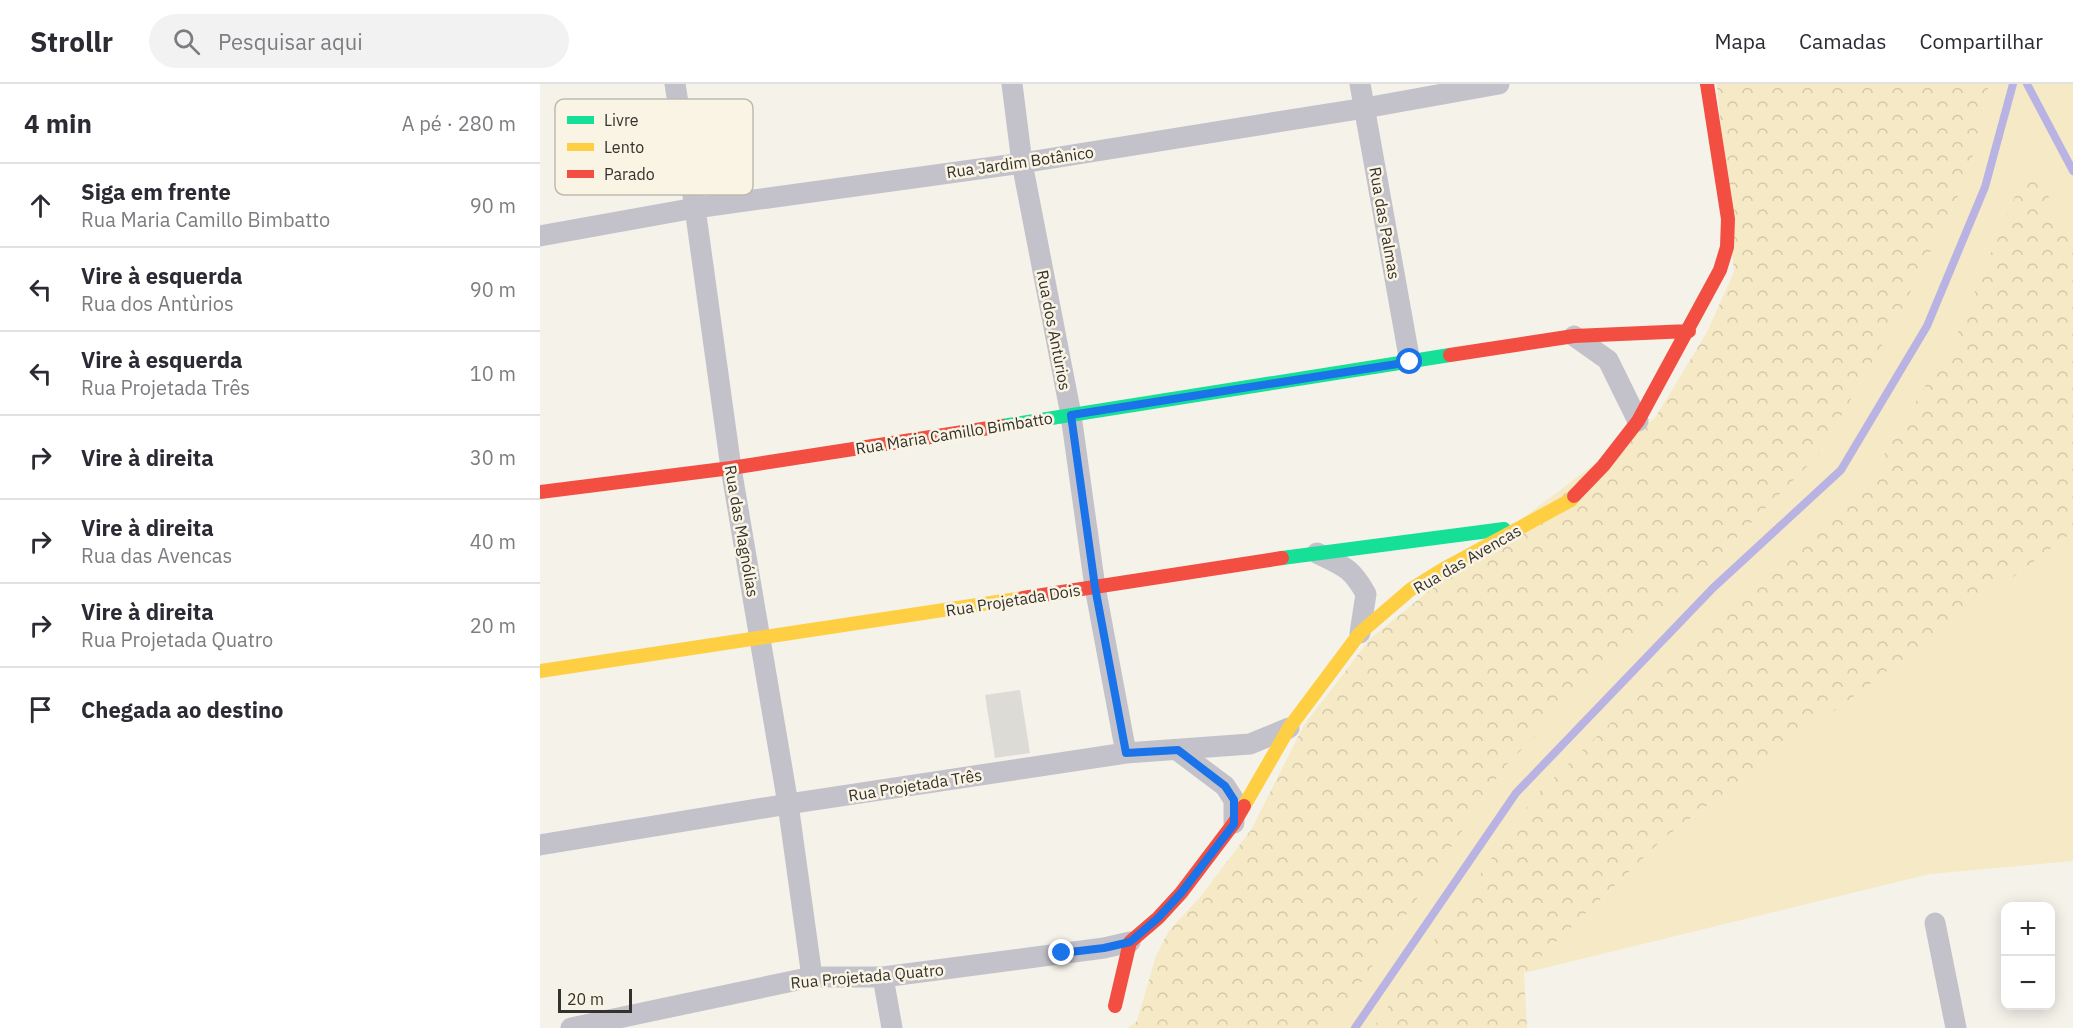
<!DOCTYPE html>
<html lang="pt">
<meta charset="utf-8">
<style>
:root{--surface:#fff;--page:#f2f2f3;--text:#2b2b33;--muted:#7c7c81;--line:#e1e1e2}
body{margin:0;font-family:"IBM Plex Sans",sans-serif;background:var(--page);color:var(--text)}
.controls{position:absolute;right:18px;bottom:18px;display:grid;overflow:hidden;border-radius:12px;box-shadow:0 3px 15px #0003}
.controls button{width:54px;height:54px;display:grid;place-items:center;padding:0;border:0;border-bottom:2px solid var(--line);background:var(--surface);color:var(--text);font:30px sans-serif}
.scale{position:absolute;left:18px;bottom:15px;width:74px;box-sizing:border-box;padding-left:6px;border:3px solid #34322c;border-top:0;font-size:16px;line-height:21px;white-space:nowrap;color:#34322c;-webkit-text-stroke:4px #faf4e5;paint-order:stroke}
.stop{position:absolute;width:18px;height:18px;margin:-14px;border:4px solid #1a73e8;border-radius:50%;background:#fff}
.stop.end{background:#1a73e8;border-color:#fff;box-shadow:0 2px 6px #0008}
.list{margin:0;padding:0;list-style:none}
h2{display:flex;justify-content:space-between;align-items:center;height:78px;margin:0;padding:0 24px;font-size:26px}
h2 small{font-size:20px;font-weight:400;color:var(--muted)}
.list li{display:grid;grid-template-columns:39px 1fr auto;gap:18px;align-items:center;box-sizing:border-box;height:84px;padding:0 24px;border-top:2px solid var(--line)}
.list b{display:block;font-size:22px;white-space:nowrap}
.list p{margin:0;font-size:20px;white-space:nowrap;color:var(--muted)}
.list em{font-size:20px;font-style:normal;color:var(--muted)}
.icon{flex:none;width:33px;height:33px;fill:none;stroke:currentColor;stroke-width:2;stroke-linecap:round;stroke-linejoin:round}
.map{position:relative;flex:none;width:1533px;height:944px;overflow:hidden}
header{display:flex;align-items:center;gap:36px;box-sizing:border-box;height:84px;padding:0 30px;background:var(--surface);border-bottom:2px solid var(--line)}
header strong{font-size:28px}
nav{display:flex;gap:33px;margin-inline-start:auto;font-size:21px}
.search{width:420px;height:54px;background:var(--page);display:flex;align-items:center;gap:15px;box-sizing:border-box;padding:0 21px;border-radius:33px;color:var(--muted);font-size:22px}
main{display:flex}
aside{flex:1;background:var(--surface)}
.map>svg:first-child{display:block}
</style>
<header>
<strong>Strollr</strong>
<div class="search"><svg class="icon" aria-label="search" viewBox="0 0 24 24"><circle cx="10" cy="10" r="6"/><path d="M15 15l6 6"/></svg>Pesquisar aqui</div>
<nav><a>Mapa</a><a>Camadas</a><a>Compartilhar</a></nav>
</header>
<main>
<aside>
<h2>4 min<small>A pé · 280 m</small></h2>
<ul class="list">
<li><svg class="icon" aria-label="ahead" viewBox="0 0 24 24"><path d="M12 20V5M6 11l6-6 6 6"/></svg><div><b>Siga em frente</b><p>Rua Maria Camillo Bimbatto</p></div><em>90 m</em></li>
<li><svg class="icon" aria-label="left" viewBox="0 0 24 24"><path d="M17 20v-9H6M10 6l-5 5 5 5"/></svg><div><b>Vire à esquerda</b><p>Rua dos Antùrios</p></div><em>90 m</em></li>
<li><svg class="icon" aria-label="left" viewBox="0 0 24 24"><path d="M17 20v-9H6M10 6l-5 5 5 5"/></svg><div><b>Vire à esquerda</b><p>Rua Projetada Três</p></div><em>10 m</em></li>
<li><svg class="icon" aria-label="right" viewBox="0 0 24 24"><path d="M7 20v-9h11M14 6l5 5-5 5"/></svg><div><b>Vire à direita</b></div><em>30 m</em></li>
<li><svg class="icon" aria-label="right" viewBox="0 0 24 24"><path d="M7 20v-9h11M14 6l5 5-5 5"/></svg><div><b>Vire à direita</b><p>Rua das Avencas</p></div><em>40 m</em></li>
<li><svg class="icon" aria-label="right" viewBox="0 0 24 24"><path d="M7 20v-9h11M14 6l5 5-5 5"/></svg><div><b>Vire à direita</b><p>Rua Projetada Quatro</p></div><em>20 m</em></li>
<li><svg class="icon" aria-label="arrive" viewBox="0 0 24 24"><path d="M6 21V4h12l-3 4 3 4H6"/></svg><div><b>Chegada ao destino</b></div></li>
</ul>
</aside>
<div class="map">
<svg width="1533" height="944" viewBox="0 0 1533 944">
<defs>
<pattern id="forest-crowns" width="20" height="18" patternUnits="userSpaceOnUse" patternTransform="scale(1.5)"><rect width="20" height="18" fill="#f6e9c6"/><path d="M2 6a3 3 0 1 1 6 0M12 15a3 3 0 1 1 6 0" fill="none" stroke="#d4c8aa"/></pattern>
</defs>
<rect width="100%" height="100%" fill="#f5f2ea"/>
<path fill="#f6e9c6" d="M 1449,0 L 1533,0 L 1533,160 L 1490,77 L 1418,248 L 1328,397 L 1205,509 L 994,713 L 833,944 L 791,944 L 965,682 L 1153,498 L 1280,369 L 1358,233 L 1428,92 Z
M 1533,448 L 1533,777 L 1390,790 L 984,889 L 1124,754 Z"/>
<path fill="url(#forest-crowns)" d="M 1177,0 L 1449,0 L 1428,92 L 1358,233 L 1280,369 L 1153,498 L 965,682 L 791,944 L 588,944 L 597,937 L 616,872 L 628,848 L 660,813 L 711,746 L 764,641 L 830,555 L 912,488 L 1115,334 L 1167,248 L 1194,188 Z
M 1490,76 L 1533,160 L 1533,448 L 1124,754 L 984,889 L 987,944 L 833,944 L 994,713 L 1205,509 L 1328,397 L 1418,248 Z"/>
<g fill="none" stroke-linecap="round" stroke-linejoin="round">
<path stroke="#b9b3e4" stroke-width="8" d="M 1487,0 L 1533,87
M 815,944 L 976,709 L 1173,504 L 1301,386 L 1387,242 L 1445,103 L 1473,0"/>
</g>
<path fill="#dddbd5" d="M 480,606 L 490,669 L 455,674 L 445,611 Z"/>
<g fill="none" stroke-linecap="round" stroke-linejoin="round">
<path stroke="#c3c2cb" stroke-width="21" d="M 135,0 L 155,124 L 191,384 L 248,720 L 272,893
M 472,0 L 482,79 L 531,331 L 555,503 L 586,669
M 820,0 L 870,278
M 0,152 L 155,124 L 482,79 L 825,24 L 959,0
M 1034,252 L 1068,276 L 1098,337
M 777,469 C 803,482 811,483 826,510 L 820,549
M 637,666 L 685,702 L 694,716 L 694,739
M 0,761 L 248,720 L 586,669 L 710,660 L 749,644
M 1395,839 L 1416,944
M 343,893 L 352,944
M 31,944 L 272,893 L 343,893 L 564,864 L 590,858"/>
<path stroke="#16e098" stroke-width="14" d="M 462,342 L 910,271
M 742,474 L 964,445"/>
<path stroke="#ffcf43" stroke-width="14" d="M 0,587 L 483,514
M 704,722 L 749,644 L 820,549 L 870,506 L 902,486 L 1031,416 L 1034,412"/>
<path stroke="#f24e42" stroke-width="14" d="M 910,271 L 1034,252 L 1149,247
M 0,408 L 191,384 L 462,342
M 1034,412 L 1063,382 L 1098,337 L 1180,186 L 1187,163 L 1188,135 L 1167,0
M 483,514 L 742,474
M 575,922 L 590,858 L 618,834 L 641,809 L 694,739 L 704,722"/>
</g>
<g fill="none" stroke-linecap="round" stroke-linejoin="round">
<path stroke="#1a73e8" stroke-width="8" d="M 522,869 L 564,864 L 590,858 L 618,834 L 641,809 L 694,740 L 694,716 L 685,702 L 638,666 L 586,669 L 555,503 L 531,331 L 870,278"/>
</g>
<g text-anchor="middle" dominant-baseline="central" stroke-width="5" stroke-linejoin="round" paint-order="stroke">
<g font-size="16" fill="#34322c" stroke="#faf4e5">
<text transform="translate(480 78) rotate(-8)">Rua Jardim Botânico</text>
<text transform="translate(845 139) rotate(80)">Rua das Palmas</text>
<text transform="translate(514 246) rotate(79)">Rua dos Antùrios</text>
<text transform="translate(414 349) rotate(-9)">Rua Maria Camillo Bimbatto</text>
<text transform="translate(202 447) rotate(80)">Rua das Magnólias</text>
<text transform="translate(927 475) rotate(-30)">Rua das Avencas</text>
<text transform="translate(473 516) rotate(-9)">Rua Projetada Dois</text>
<text transform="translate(375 701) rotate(-9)">Rua Projetada Três</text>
<text transform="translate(327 892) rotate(-5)">Rua Projetada Quatro</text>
</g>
</g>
<rect x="15" y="15" width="198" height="96" rx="9" fill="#faf4e5" stroke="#bfbaae" stroke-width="1.5"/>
<rect x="27" y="32" width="27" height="8" fill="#16e098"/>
<rect x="27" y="59" width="27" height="8" fill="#ffcf43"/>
<rect x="27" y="86" width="27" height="8" fill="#f24e42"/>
<g font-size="16" fill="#34322c">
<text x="64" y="42">Livre</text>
<text x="64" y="69">Lento</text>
<text x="64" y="96">Parado</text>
</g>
</svg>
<div class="controls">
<button>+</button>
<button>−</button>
</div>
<div class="scale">20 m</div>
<div class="stop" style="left:870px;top:278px"></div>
<div class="stop end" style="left:522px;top:869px"></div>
</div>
</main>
